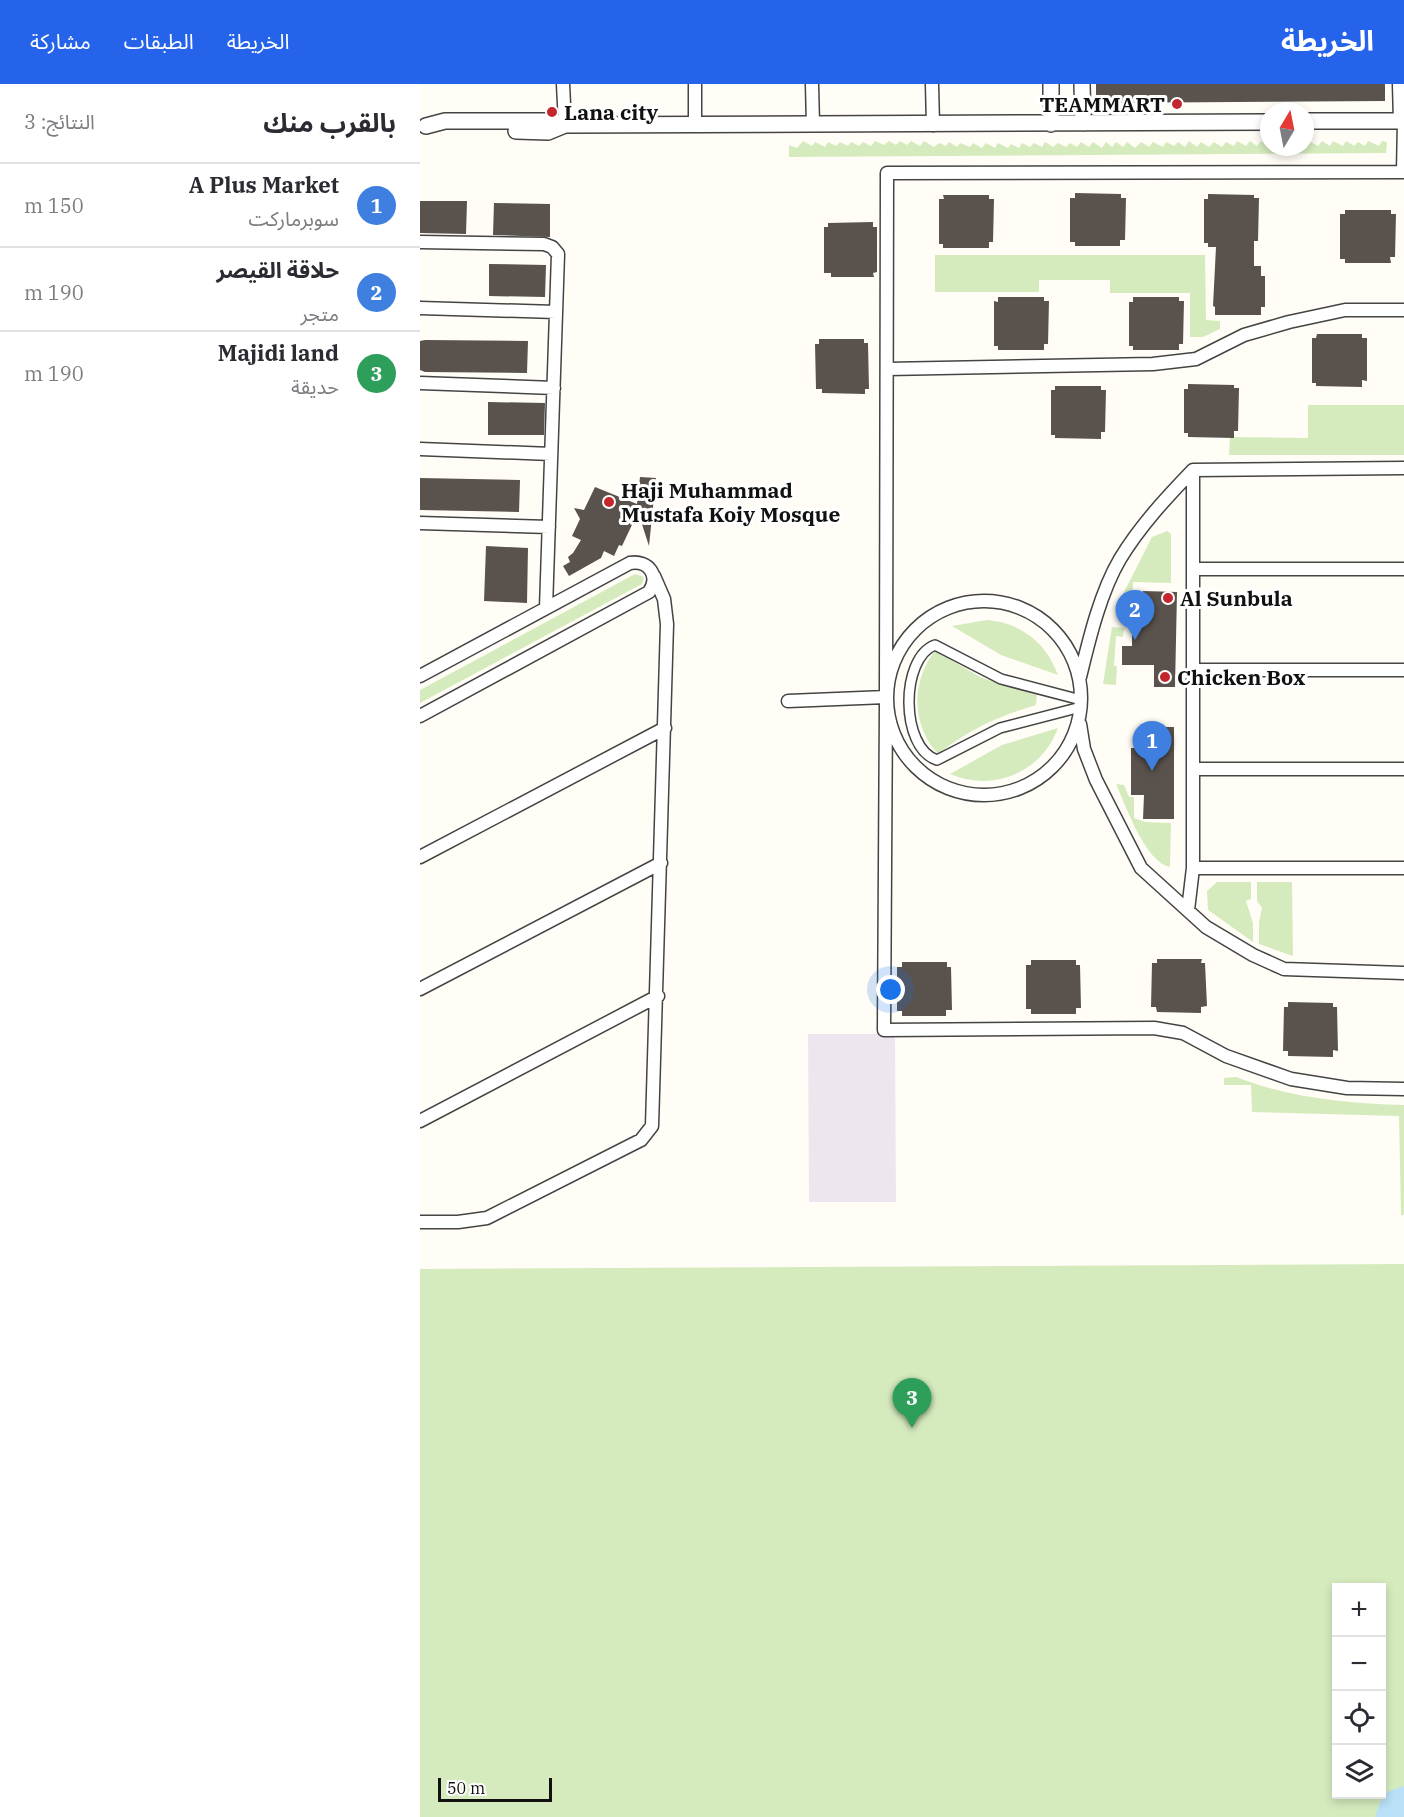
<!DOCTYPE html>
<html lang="ar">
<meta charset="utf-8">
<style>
:root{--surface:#fff;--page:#f7f7f7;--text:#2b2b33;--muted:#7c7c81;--line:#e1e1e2;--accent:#2563eb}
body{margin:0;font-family:"IBM Plex Serif","Noto Sans Arabic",serif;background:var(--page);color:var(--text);direction:rtl}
.controls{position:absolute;right:18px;bottom:18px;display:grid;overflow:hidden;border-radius:0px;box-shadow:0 3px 9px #0003}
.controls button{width:54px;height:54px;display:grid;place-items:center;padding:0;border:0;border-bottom:2px solid var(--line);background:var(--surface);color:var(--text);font:30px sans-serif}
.compass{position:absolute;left:840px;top:18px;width:54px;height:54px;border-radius:50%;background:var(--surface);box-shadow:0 3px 9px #0003;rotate:10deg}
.scale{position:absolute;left:18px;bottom:15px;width:114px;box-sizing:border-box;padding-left:6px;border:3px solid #111;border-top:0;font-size:16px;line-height:21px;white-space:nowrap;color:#111;-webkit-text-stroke:4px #fff;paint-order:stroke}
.you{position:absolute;left:471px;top:906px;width:21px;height:21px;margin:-15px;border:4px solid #fff;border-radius:50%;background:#1a73e8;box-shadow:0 0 0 9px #1a73e833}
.badge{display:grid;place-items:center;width:39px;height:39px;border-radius:50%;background:var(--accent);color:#fff;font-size:20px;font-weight:700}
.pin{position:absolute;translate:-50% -50px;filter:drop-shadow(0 2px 3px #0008)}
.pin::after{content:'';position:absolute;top:32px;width:21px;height:18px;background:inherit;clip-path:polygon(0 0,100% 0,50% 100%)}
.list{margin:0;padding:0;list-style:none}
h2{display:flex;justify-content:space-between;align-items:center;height:78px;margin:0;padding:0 24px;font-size:26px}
h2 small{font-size:20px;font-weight:400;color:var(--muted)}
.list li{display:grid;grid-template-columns:39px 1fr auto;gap:18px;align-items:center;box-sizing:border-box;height:84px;padding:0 24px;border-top:2px solid var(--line)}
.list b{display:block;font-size:22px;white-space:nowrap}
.list p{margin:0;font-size:20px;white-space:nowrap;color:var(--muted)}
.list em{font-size:20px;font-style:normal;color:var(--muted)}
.icon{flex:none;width:33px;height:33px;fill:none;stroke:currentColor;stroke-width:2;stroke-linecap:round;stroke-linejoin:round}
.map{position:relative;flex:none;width:984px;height:1733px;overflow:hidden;direction:ltr}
header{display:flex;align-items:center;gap:36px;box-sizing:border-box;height:84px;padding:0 30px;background:var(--accent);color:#fff}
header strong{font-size:28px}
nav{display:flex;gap:33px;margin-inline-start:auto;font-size:21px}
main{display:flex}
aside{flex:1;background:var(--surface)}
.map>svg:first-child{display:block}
</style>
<header>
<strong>الخريطة</strong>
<nav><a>الخريطة</a><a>الطبقات</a><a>مشاركة</a></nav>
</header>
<main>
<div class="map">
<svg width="984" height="1733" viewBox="0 0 984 1733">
<rect width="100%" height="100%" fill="#fffdf5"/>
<path fill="#eee6ef" d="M 388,950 L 475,950 L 476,1118 L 389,1118 Z"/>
<path fill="#d5ebbd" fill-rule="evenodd" d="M 383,57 L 392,62 L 395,58 L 405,63 L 408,58 L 416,62 L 420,58 L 428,62 L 431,58 L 439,62 L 443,58 L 451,62 L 455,57 L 464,61 L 469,57 L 476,61 L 480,57 L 487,61 L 491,57 L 500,62 L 504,57 L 514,63 L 519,59 L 526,62 L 529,58 L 537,63 L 540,59 L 550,63 L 553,59 L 562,64 L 566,59 L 575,64 L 578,59 L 588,64 L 591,60 L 599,64 L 602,59 L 610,63 L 614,59 L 622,63 L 625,58 L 633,63 L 638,59 L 646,63 L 650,59 L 657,63 L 661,58 L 669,63 L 673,58 L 682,64 L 686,58 L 692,63 L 696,58 L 703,63 L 707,58 L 715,64 L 721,58 L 729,63 L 733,58 L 743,63 L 746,58 L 754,62 L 758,58 L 765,63 L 769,57 L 777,63 L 781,58 L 789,63 L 794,58 L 802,63 L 806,58 L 814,62 L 817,57 L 826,62 L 830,57 L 837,62 L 841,57 L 849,63 L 885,63 L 889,57 L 898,62 L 902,57 L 910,62 L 913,57 L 923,62 L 926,57 L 934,62 L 938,58 L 945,62 L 948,57 L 959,62 L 962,57 L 967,58 L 966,69 L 369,73 L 369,61 L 377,64 Z
M 515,171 L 785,171 L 786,236 L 800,237 L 800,245 L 783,253 L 770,253 L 770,209 L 690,209 L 690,196 L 619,196 L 619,208 L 515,208 Z
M 888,321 L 984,321 L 984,371 L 809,371 L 810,353 L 888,354 Z
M 747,447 L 751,450 L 751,499 L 713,498 L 712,514 L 702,512 L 732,453 Z
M 215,490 L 224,493 L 222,500 L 0,619 L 0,606 Z
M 567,536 C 601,539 626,558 638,591 L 581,571 L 532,542 Z
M 692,543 L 704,544 L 703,553 L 696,552 L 694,582 L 697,582 L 696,601 L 683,600 Z
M 515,567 L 562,594 L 617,611 L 616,621 C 579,632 548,646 518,670 C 491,641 491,597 515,567 Z
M 638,644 C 622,688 573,709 530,690 L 582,661 Z
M 696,700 L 704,701 L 709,713 L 714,713 L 714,734 L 725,738 L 751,739 L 750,783 C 725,778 706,722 696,700 Z
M 797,798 L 831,798 L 831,815 L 826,817 L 833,839 L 833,858 L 788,826 L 787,807 Z
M 837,798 L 872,798 L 873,872 L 839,860 L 839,838 L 842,824 L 837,817 Z
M 816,993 C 870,1014 926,1019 984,1021 L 984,1131 L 981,1131 L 979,1032 L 832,1028 L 831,1001 L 804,1001 L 804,994 Z
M 984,1180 L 984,1733 L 0,1733 L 0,1185 ZM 916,1504 L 962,1504 L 962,1710 L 916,1710 Z"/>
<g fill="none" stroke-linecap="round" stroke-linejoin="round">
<path stroke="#b9e0f7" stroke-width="27" d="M 969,1733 L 974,1720 L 984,1716"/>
</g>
<path fill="#5a524d" d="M 676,0 L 965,0 L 965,17 L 676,19 Z
M 655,109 L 701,110 L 701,114 L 706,114 L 705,156 L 700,156 L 700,162 L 655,162 L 655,158 L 650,158 L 650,114 L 655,114 Z
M 788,110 L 834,111 L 834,114 L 839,114 L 838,157 L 834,157 L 834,182 L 841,182 L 841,192 L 845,192 L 845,223 L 841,223 L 841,231 L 795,231 L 795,223 L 793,222 L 796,163 L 788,163 L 788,159 L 784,159 L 784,115 L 788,115 Z
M 523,111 L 569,111 L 569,115 L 574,115 L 573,158 L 569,158 L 569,164 L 523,164 L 523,160 L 519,160 L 519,115 L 524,115 Z
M 0,117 L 47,117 L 46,150 L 0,149 Z
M 74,119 L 130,120 L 130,153 L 73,151 Z
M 925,126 L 971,126 L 971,130 L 976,130 L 975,173 L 970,173 L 971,179 L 925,179 L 925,175 L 920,175 L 920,130 L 925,130 Z
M 453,138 L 453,143 L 457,143 L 457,188 L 453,189 L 454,193 L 411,193 L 411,189 L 404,189 L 404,143 L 408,143 L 408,139 Z
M 69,180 L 126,181 L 125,213 L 69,212 Z
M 578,213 L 624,213 L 624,217 L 629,217 L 628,260 L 624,260 L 624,266 L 578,266 L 578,262 L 574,262 L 574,217 L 578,218 Z
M 713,213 L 759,213 L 759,217 L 764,217 L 763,260 L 759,260 L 759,266 L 713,266 L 713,262 L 709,262 L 709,218 L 713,218 Z
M 897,250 L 942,250 L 942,254 L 947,254 L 947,297 L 942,296 L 942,303 L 896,302 L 896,299 L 892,299 L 892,254 L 896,254 Z
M 399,255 L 444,255 L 444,259 L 448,259 L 449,305 L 445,305 L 445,310 L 402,309 L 402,305 L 396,305 L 395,260 L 399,260 Z
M 5,256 L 108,257 L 107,289 L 5,288 L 0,286 L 0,257 Z
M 768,300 L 814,301 L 814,304 L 819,304 L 818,347 L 814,347 L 814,354 L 768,353 L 768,349 L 764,349 L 764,305 L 768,305 Z
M 635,302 L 681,302 L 681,306 L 686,306 L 685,348 L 681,348 L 681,355 L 635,354 L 635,351 L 631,351 L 631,306 L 635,306 Z
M 68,318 L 125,319 L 124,351 L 68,351 Z
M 220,393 L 236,394 L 229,462 L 218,428 L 202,462 L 199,461 L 194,472 L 184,467 L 181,474 L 149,492 L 143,482 L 150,478 L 148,473 L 153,469 L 161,456 L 152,452 L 160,435 L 154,424 L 164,426 L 175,403 L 217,420 Z
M 0,394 L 100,396 L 99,428 L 0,426 Z
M 66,462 L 108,464 L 107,519 L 64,517 Z
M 723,507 L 757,508 L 755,603 L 734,603 L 734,581 L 702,581 L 702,562 L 712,562 L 712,534 L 722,534 Z
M 735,643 L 754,643 L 754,735 L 723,735 L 724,711 L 711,711 L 711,664 L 734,664 Z
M 737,875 L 782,875 L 781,879 L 785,879 L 787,922 L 781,923 L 781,929 L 737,928 L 736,923 L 731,923 L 732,879 L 737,879 Z
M 611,876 L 656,876 L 656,881 L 660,881 L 661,924 L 656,924 L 656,930 L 611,930 L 611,925 L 606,925 L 606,881 L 611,881 Z
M 482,878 L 527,878 L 527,883 L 531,883 L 532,926 L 526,926 L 526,932 L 482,932 L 482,927 L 477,927 L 477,883 L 482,883 Z
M 868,918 L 913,919 L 913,923 L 917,923 L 918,967 L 913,966 L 913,973 L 868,972 L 868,967 L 863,967 L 864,923 L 868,923 Z"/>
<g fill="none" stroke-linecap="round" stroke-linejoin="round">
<defs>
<path id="pedestrian" d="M 661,623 L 580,644 L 517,676 C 480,664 480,574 515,561 L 581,595 L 661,616"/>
<path id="minor" d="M 143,0 L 145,41
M 275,0 L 275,40
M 392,0 L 393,41
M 512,0 L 513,41
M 979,0 L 980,37
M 983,88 L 984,37
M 0,158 L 124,160 L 132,163 L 138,170 L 126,524
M 0,224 L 136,228
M 467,285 L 733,280 L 776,275 L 824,251 L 869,238 L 925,226 L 984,226
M 0,299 L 134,304
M 0,365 L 131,370
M 0,439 L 129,443
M 773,485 L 984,485
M467 614a97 97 0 1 1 194 0a97 97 0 1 1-194 0Z
M 773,586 L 984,586
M 0,592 L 210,479 C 229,476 240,492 229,508 L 0,632
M 660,593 C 669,556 680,509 700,475 C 720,442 746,414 773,386 L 984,384
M 466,607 L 467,89 L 984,88
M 368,617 L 466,613
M 466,620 L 464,946 L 734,944 L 763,949 L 806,972 L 871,995 L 927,1004 L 984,1005
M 660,640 L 664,665 L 676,696 L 721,784 L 786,843 L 833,871 L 864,885 L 984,889
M 773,685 L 984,685
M 0,773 L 245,644
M 773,784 L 984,784
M 768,826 L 773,784 L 773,386
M 0,905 L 241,779
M 0,1037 L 238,912
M 0,1138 L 38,1138 L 67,1134 L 221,1056 L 232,1042 L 247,540 L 244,515 L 234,492"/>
<path id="tertiary" d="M 662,0 L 663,39
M 885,37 L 984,37
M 631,40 L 631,0
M 6,42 L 25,37 L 131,37 L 145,41 L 849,38
M 96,47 L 128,48 L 145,41"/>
</defs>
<use href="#pedestrian" stroke="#444" stroke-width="12"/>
<use href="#minor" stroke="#444" stroke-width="15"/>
<use href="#tertiary" stroke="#444" stroke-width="18"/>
<use href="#pedestrian" stroke="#fff" stroke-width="9"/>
<use href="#minor" stroke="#fff" stroke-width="12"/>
<use href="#tertiary" stroke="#fff" stroke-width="15"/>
</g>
<g fill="#c4262e" stroke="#fff" stroke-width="2">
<circle cx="757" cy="20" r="6"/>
<circle cx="132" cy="28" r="6"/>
<circle cx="189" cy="418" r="6"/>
<circle cx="748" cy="514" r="6"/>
<circle cx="745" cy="593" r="6"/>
</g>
<g text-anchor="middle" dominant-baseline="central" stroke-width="6" stroke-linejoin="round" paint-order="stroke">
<g font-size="21" font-weight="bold" fill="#111" stroke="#fff" text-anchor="start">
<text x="745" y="20" text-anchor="end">TEAMMART</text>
<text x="144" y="28">Lana city</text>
<text x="201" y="406">Haji Muhammad<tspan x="201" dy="24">Mustafa Koiy Mosque</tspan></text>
<text x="760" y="514">Al Sunbula</text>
<text x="757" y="593">Chicken Box</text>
</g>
</g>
</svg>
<div class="controls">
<button>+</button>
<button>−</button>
<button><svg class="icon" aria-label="locate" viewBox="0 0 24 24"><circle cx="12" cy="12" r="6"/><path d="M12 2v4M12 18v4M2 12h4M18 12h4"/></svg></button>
<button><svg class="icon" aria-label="layers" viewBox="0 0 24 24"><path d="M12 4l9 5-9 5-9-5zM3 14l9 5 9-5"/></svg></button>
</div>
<svg class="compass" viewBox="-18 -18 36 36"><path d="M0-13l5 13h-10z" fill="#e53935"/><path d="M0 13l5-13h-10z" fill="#7c7c81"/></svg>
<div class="scale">50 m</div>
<div class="you"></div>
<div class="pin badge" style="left:732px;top:687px;background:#3f7fe0">1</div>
<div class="pin badge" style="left:715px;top:556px;background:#3f7fe0">2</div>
<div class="pin badge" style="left:492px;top:1344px;background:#2e9e5b">3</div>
</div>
<aside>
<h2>بالقرب منك<small>النتائج: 3</small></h2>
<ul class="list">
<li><span class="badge" style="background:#3f7fe0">1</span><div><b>A Plus Market</b><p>سوبرماركت</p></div><em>150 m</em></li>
<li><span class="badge" style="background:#3f7fe0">2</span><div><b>حلاقة القيصر</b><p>متجر</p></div><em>190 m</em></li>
<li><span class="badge" style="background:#2e9e5b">3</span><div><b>Majidi land</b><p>حديقة</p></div><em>190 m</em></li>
</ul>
</aside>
</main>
